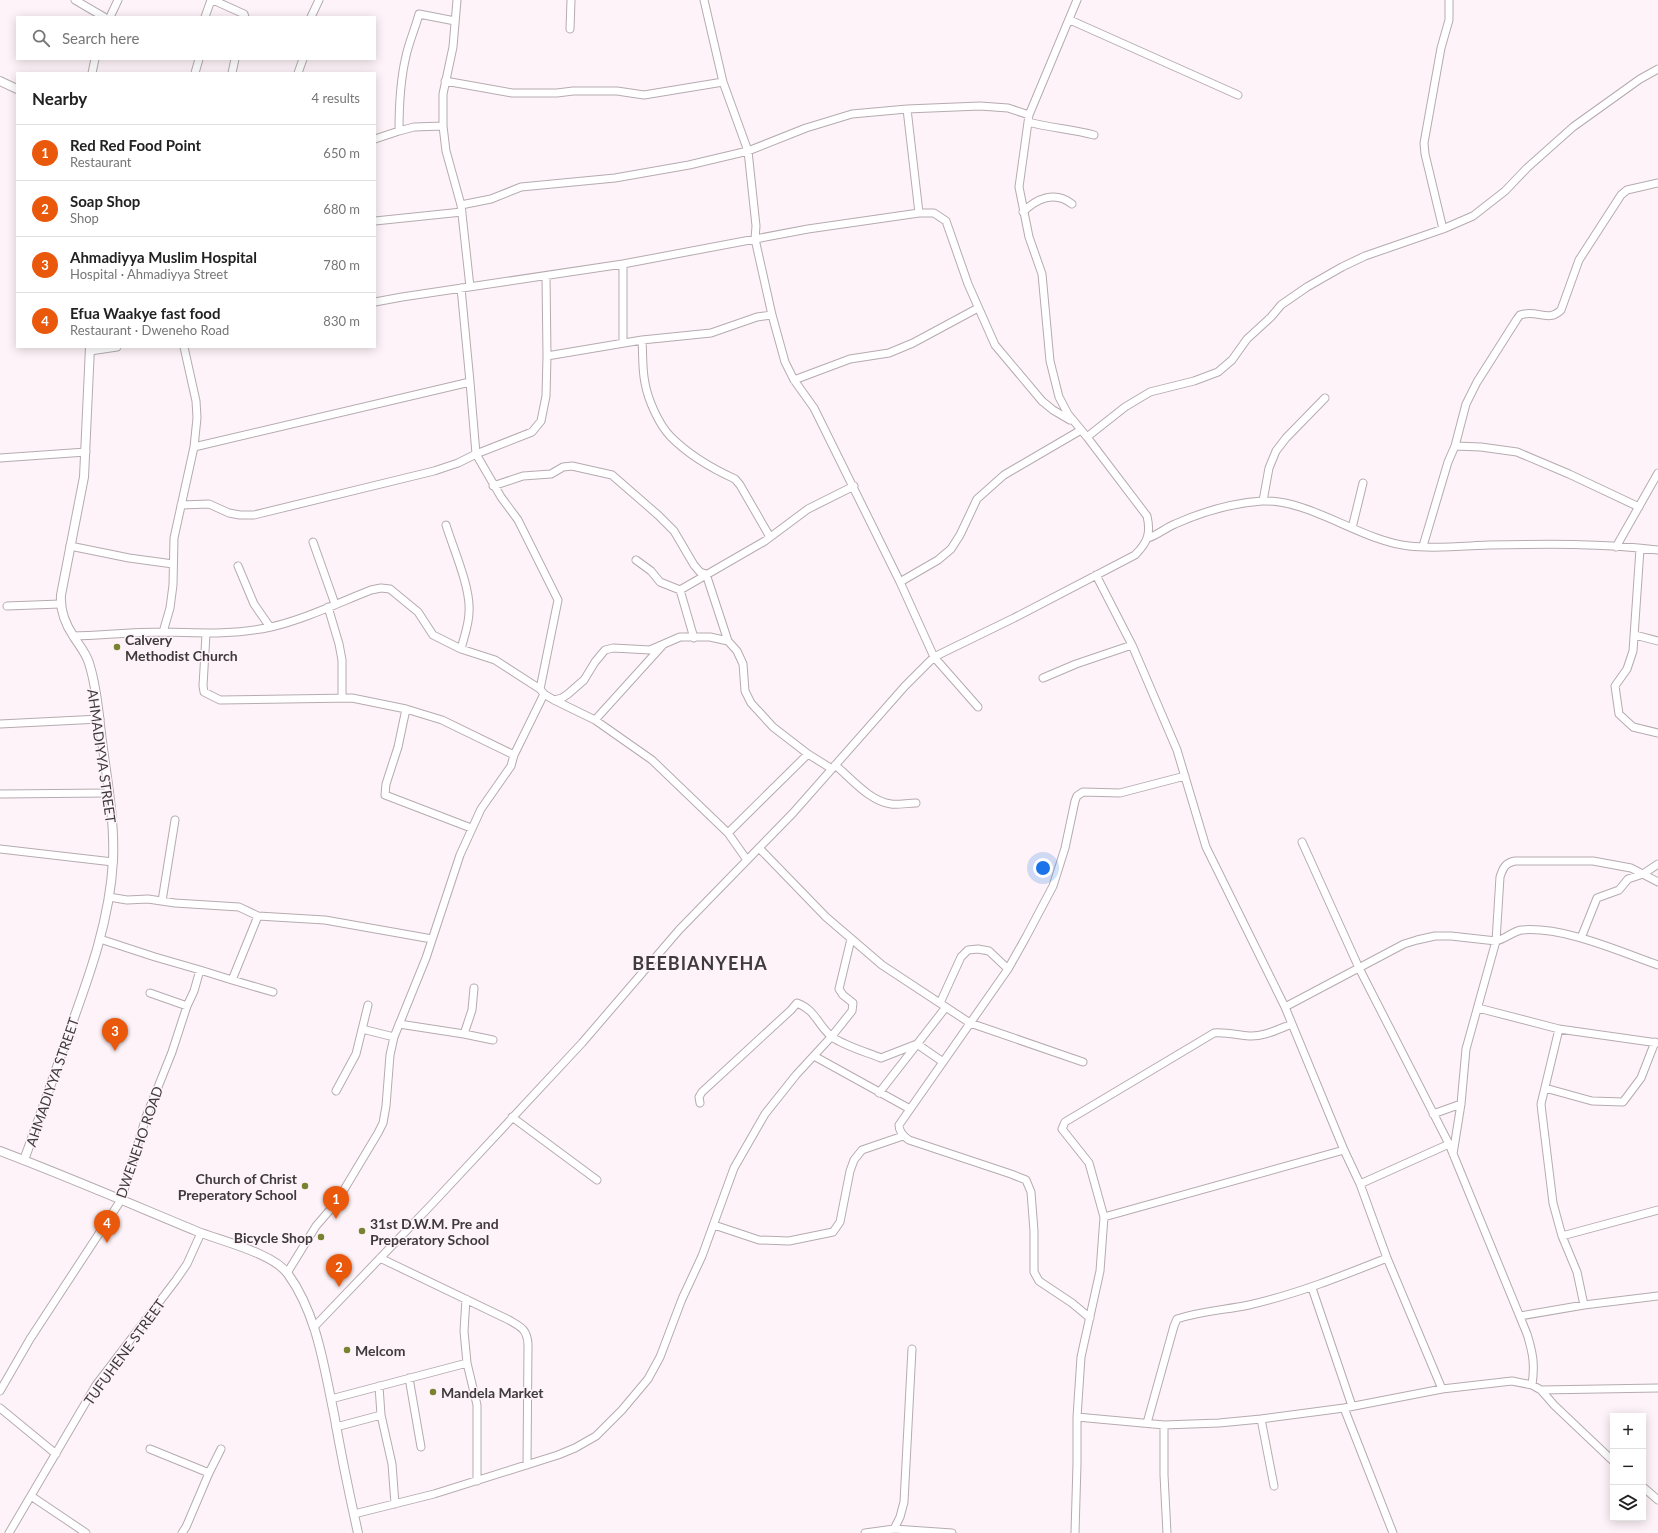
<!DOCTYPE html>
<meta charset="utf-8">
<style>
:root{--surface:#fff;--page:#f2f2f2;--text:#222;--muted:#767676;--line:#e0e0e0;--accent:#ea580c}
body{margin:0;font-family:Lato,sans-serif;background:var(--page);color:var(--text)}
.controls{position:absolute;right:12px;bottom:12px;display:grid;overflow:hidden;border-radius:0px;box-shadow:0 2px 10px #0003}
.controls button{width:36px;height:36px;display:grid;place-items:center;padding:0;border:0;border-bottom:1px solid var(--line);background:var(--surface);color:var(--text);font:20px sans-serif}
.you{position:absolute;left:1043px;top:868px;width:14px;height:14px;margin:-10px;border:3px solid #fff;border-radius:50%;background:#1a73e8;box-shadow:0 0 0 6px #1a73e833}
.badge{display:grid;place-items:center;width:26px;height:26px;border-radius:50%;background:var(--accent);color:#fff;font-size:13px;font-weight:700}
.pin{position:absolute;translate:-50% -33px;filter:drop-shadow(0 1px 2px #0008)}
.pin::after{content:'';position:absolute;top:21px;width:14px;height:12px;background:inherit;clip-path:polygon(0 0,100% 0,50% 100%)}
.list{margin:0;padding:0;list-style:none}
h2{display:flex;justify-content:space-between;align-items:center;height:52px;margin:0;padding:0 16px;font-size:17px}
h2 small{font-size:13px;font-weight:400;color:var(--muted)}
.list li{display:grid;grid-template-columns:26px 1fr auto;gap:12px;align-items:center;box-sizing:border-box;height:56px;padding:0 16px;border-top:1px solid var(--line)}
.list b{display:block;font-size:15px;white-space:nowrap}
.list p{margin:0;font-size:13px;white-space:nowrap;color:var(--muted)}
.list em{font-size:13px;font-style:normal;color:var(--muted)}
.icon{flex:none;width:22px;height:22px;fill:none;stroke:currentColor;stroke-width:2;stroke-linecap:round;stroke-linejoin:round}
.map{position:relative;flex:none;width:1658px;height:1533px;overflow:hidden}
.search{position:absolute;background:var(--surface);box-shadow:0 2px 10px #0003;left:16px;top:16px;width:360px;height:44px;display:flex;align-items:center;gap:10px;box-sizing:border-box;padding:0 14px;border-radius:0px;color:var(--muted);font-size:15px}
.panel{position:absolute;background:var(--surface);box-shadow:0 2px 10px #0003;left:16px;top:72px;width:360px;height:276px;border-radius:0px}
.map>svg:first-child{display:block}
</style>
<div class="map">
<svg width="1658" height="1533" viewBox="0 0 1658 1533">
<rect width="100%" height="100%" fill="#fef3f8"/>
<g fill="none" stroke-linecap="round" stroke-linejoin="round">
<defs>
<path id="minor" d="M 75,0 L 104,17
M 213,0 L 244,14 L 245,17
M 457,0 L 453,47 L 443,94 L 443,126 L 446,151 L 461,205 L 470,287
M 704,0 L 723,82 L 748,151 L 756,226 L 755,239 L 772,315 L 785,362 L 794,380 L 814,408 L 900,582 L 934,657 L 978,707
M 110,17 L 118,0
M 205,17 L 211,0
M 311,17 L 319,0
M 1070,20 L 1238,95
M 570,29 L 571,0
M 92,73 L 95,59
M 195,73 L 199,59
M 232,73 L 235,59
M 298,73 L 303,59
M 445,81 L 512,93 L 557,93 L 573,91 L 617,91 L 644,95 L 723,82
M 907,109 L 919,213
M 1028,122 C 1050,128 1072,129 1094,135
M 399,131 C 399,105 400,81 406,56 C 409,42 415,29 419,14 L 455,21
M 375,139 L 399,131 L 414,127 L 443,126
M 461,205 L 491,199 L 521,187 L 615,178 L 689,165 L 748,151 L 806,128 L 852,114 L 907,109 L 980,106 L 1008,108 L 1029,115
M 1023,212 C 1036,199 1055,190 1072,204
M 375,221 L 462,212
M 1443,229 L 1425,154 L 1424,143 L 1441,48 L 1449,20 L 1449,0
M 375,302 L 402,297 L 623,264 L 808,229 L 919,213 L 934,213 L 946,221 L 968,284 L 995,345 L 1042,401 L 1053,410 L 1070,420
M 642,340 C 643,354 642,369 645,383 C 648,400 659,425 671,437 C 689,455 713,469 735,479 L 740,485 L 770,537
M 623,343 L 623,264
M 90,351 L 117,347
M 547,356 L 642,340 L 711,333 L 757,317 L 772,315
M 794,380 L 850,359 L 889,353 L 913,343 L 978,308
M 470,382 L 476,454 L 501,497 L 518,520 L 558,600 L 540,689 L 544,694 L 554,700 L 595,720 L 652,760 L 728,833 L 747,860
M 1087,437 L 1125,407 L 1150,392 L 1194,381 L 1218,372 L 1232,360 L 1247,339 L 1271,317 L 1281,305 L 1307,287 L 1342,267 L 1365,256 L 1443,229 L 1473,216 L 1505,191 L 1527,168 L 1573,127 L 1640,79 L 1658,69
M 1455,446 L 1481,447 L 1517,452 L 1569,474 L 1639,507
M 194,447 L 470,382 L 461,288
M 0,458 L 86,452
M 493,486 L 523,476 L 551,474 L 563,467 L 572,466 L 612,475 L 658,515 L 674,531 L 694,565 L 700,572 L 706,574 L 728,641 L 737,651 L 743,664 L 745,691 L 751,703 L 773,727 L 808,754 L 832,769
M 1263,501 L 1269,468 L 1276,451 L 1286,438 L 1325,398
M 181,505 L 209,504 L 229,513 L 240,515 L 254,515 L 434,471 L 458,463 L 476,454 L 532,432 L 541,421 L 546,396 L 547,356 L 546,276
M 446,525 C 453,548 471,588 469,612 C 469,624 464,637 461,649
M 1352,528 L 1363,483
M 1148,538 C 1158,535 1165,528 1175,524 C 1202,512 1232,503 1262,501 C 1310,499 1361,541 1409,546 C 1433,549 1464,546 1488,545 C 1544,544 1602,543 1658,550
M 313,542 L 335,604
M 70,546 L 129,558 L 173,564
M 1423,546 L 1448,462 L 1455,446 L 1466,404 L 1477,382 L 1517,319 L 1520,315 C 1537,309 1548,323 1561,310 L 1579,260 L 1621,195 L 1627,190 L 1658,183
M 1616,547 L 1658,473
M 1640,549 L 1633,651 L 1627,669 L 1615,686 L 1619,714 L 1633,727 L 1658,733
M 636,560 L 651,571 L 660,582 L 680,590 L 765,541 L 808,509 L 854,486
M 238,566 L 254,604 L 270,627
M 1096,575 L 1132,645 L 1177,750 L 1206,847 L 1285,1007 L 1344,1150 L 1360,1184 L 1387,1258 L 1442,1389
M 900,582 L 938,560 L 951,549 L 960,535 L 977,499 L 1004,475 L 1081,430
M 680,590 L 694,638
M 7,606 L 60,604
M 328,607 L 339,644 L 342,660 L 342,697
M 163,632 L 170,608 L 173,585 L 174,538 L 194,447 L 197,418 L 196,401 L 184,347
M 206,634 L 203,686 L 204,692 L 220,700 L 352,698 L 406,709 L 442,720 L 514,755
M 1635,635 L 1658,641
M 73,636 C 103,635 134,632 164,632 C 200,633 235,635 271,627 C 305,619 338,603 371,590 L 381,588 L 390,589 L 418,612 L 433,635 L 461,649 L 495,660 L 540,689
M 1043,678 L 1076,664 L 1132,645
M 554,700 L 562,698 L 568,694 L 584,680 L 595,662 L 605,650 L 613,648 L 650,650 L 680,637 L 710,637 L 728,641
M 406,709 L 398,747 L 386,784 L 385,795 L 471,828
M 595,720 L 662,646
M 0,724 L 100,719
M 835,765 C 851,778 869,801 891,804 C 898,805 908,803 916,803
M 0,794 L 108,793
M 728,833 L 808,754
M 1302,842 L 1359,968 L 1449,1144 L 1527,1334 C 1533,1353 1535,1365 1532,1385
M 759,848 L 826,917 L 882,965 L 970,1023 L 1083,1062
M 0,849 L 113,862
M 109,897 L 127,900 L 148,899 L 175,903 L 239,907 L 258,916 L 325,920 L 432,939
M 162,901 L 175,820
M 1581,938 L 1597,898 L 1619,890 L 1628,879 L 1643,874 L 1658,864
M 100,939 L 155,957 L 200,970
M 232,980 L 273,992
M 150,993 L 187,1006
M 940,1003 L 961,957 L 968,950 L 978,949 L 989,951 L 1008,969
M 1285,1007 L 1404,944 L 1417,940 L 1435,936 L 1451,936 L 1496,941 C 1505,939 1512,932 1521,930 C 1563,926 1618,951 1658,965
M 1478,1008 L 1559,1029 L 1658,1043
M 399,1024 L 464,1034 L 493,1040
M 362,1029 L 394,1037
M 1559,1029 L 1541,1104 L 1542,1113 L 1553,1203 L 1562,1236 L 1577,1272 L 1584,1305
M 464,1034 L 472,1010 L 474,988
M 814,1056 L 910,1109
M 1545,1088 L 1592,1101 L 1623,1102 L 1641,1078 L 1655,1042
M 336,1091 L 356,1054 L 368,1005
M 879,1093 L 946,1007
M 700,1103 L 699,1097 L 702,1092 L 791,1010 L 797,1003 C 816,1010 818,1026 832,1037 C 845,1046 866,1052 881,1058 L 917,1044 L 943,1062
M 1433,1114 L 1461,1104
M 512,1117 L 597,1180
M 1453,1154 L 1461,1104 L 1466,1049 L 1496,941 L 1500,877 C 1503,868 1505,863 1515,861 L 1593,861 L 1631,868 L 1658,882
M 1360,1184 L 1449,1144
M 1104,1217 L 1344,1150
M 714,1225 L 759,1240 L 789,1241 L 833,1232 L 840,1222 L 850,1171 L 854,1160 L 862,1150 L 903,1136
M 1562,1236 L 1658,1210
M 380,1258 L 509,1320 C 521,1327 527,1329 528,1344 L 527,1465
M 287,1273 L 316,1226 L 336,1203 L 378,1133 L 383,1123 L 386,1106 L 390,1055 L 394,1037 L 426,958 L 460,855 L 481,809 L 511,766 L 514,755 L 544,694
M 1312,1288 L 1352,1406
M 466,1299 L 464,1331 L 467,1363 L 477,1405 L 477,1481
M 1520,1316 L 1584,1305 L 1658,1296
M 1090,1318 L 1072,1303 L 1039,1281 L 1034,1272 L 1034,1231 L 1031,1192 L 1026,1180 L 1011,1174 L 909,1140 C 903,1136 899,1132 899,1125 L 1008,969 L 1026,937 L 1053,886 L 1065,848 L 1075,801 L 1077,796 L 1083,792 L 1120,793 L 1185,776
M 314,1327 L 432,1204 L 582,1043 L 679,930 L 793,813 L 905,686 L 934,657 L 1014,618 L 1135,555 C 1148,542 1151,533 1147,516 L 1087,437 L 1068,414 L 1059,397 L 1050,361 L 1042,274 L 1029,237 L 1019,187 L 1029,115 L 1077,0
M 409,1378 L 421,1447
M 379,1386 L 381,1415 L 392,1464 L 395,1504
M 1541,1390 L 1658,1388
M 0,1391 L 30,1339 L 121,1200 L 146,1117 L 172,1052 L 187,1006 L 194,991 L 200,970 L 232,980 L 258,916
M 331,1399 L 467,1363
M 0,1408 L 56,1454
M 1344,1408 L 1393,1533
M 1077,1417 L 1164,1425 L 1219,1423 L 1261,1419 L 1344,1408 L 1442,1389 L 1512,1381 L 1532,1385 L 1541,1390 L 1554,1405 L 1613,1461
M 1261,1419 L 1274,1486
M 1147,1423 L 1174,1326 L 1177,1319 C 1201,1311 1225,1310 1249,1305 C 1297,1294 1342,1276 1387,1258
M 1164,1425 L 1164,1475 L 1167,1533
M 336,1427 L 381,1415
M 150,1449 L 209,1473
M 1643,1487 L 1658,1500
M 31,1496 L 86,1533
M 354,1514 L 434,1494 L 558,1455 L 575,1448 L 596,1436 L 622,1410 L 648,1379 L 660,1357 L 682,1299 L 702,1256 L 734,1168 L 765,1114 L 796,1075 L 832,1036 L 852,1011 L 853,1003 L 843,995 L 839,989 L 851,939
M 894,1529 L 900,1517 L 904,1502 L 912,1349
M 9,1533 L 96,1385 L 176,1280 L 187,1264 L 201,1233
M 182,1533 L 186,1527 L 209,1473 L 221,1449
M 865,1533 L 894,1529 L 952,1533
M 1075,1533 L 1077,1464 L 1077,1417 L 1081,1357 L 1100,1271 L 1104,1217 L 1089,1163 L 1062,1129 L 1065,1122 L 1214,1033 C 1226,1032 1237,1035 1249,1036 C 1264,1037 1278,1029 1292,1024"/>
<path id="tertiary" d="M 0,81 L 17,89
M 0,1151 C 66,1176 131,1204 196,1231 C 221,1241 273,1253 288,1274 C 317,1314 324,1367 334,1414 C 341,1454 349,1493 358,1533
M 24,1160 C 40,1117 55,1073 70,1029 C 90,974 110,919 113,860 C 115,816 105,770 100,725 C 98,705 95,682 89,663 C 86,653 79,645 74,637 C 65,624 60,610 61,595 L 84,477 L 90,347"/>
</defs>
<use href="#minor" stroke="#b5abb0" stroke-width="9"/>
<use href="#tertiary" stroke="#b5abb0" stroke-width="10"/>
<use href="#minor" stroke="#fff" stroke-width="7"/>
<use href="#tertiary" stroke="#fff" stroke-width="8"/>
</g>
<g fill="#778330" stroke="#fef3f8" stroke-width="1.5">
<circle cx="117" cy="647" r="4"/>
<circle cx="305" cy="1186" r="4"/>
<circle cx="362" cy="1231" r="4"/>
<circle cx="321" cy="1237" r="4"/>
<circle cx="347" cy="1350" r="4"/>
<circle cx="433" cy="1392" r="4"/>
</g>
<g text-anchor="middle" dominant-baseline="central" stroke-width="3" stroke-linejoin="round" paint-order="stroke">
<g font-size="14" font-weight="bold" fill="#3f3b3d" stroke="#fef3f8" text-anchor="start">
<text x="125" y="639">Calvery<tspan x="125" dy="16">Methodist Church</tspan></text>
<text x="297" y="1178" text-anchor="end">Church of Christ<tspan x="297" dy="16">Preperatory School</tspan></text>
<text x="370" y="1223">31st D.W.M. Pre and<tspan x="370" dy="16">Preperatory School</tspan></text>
<text x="313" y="1237" text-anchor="end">Bicycle Shop</text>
<text x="355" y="1350">Melcom</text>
<text x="441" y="1392">Mandela Market</text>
</g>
<g font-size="14" fill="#3f3b3d" stroke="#fef3f8">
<text transform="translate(102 756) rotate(82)">AHMADIYYA STREET</text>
<text transform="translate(52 1082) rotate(-71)">AHMADIYYA STREET</text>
<text transform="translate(139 1142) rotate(-71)">DWENEHO ROAD</text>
<text transform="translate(124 1352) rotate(-54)">TUFUHENE STREET</text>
</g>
<g font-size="18" font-weight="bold" letter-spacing="1" fill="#3f3b3d" stroke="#fef3f8">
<text x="700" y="963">BEEBIANYEHA</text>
</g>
</g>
</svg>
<div class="controls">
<button>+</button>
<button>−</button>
<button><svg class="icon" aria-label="layers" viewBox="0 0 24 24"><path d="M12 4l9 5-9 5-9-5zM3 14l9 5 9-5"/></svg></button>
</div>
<div class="you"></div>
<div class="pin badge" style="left:336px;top:1219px">1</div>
<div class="pin badge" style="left:339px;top:1287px">2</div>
<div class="pin badge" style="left:115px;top:1051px">3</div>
<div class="pin badge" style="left:107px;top:1243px">4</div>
<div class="search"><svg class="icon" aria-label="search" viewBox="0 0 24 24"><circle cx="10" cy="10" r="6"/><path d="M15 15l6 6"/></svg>Search here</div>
<section class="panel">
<h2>Nearby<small>4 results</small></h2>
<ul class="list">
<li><span class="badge">1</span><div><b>Red Red Food Point</b><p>Restaurant</p></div><em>650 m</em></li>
<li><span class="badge">2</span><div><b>Soap Shop</b><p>Shop</p></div><em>680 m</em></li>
<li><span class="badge">3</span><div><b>Ahmadiyya Muslim Hospital</b><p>Hospital · Ahmadiyya Street</p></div><em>780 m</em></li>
<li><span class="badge">4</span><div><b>Efua Waakye fast food</b><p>Restaurant · Dweneho Road</p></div><em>830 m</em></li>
</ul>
</section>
</div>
